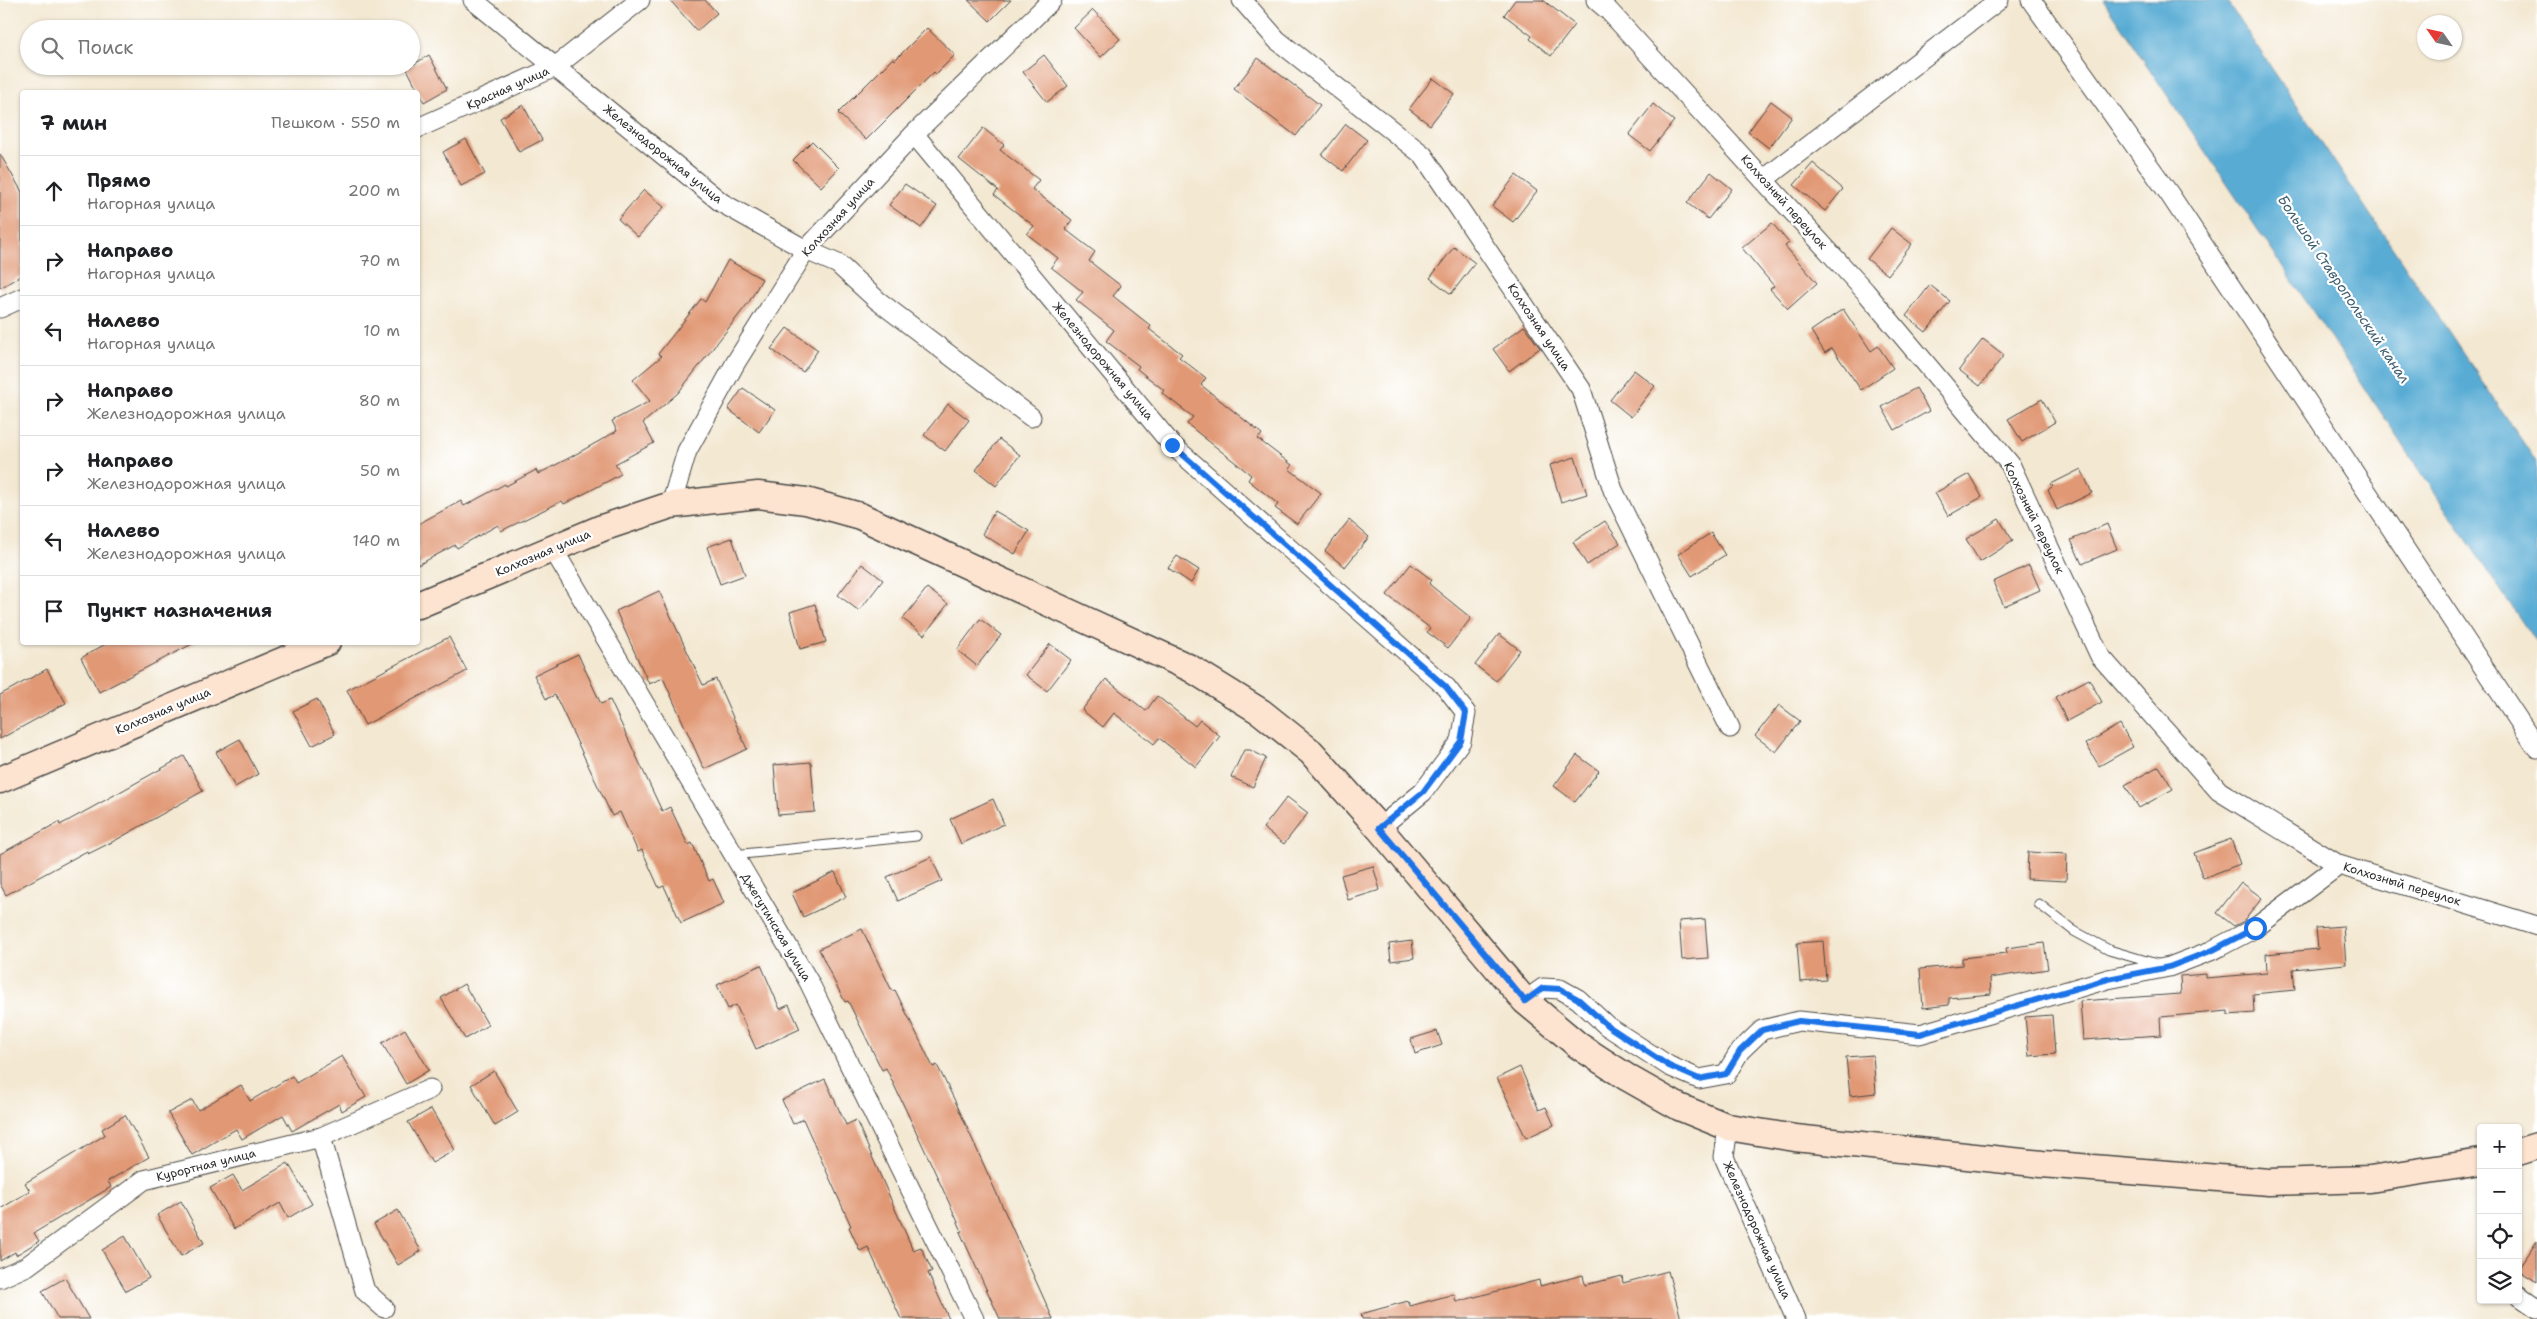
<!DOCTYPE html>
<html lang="ru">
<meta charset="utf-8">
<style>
:root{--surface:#fff;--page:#f2f2f2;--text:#202124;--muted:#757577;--line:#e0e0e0}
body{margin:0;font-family:"Shantell Sans",sans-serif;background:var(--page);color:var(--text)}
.controls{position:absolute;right:15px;bottom:15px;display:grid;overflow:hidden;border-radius:5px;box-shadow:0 1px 4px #0004}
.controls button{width:45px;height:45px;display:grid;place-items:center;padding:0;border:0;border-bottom:1px solid var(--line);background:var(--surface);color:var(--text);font:25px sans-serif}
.compass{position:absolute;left:2417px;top:15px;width:45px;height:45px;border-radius:50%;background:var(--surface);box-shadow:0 1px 4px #0004;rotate:304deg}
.stop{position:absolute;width:15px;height:15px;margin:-11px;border:4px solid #1a73e8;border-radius:50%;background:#fff}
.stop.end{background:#1a73e8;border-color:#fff;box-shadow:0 1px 5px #0008}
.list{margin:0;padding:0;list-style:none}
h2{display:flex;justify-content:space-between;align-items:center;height:65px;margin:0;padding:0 20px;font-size:21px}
h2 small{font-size:16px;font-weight:400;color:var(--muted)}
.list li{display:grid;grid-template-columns:32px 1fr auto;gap:15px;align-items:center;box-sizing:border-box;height:70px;padding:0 20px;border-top:1px solid var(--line)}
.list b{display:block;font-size:19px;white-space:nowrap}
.list p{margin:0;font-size:16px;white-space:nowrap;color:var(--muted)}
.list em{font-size:16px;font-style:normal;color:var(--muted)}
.icon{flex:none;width:28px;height:28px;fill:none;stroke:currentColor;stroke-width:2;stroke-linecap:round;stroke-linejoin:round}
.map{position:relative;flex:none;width:2537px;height:1319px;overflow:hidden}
.search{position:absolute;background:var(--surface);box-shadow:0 1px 4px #0004;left:20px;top:20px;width:400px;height:55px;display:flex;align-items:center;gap:12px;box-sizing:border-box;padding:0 18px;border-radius:28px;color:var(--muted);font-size:19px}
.panel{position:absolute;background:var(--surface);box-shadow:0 1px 4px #0004;left:20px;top:90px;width:400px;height:555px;border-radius:5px}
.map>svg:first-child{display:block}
</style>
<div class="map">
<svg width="2537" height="1319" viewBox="0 0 2537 1319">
<rect width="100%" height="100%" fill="#fff"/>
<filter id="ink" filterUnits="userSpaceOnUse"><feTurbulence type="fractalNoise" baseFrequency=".02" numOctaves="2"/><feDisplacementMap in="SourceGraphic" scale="10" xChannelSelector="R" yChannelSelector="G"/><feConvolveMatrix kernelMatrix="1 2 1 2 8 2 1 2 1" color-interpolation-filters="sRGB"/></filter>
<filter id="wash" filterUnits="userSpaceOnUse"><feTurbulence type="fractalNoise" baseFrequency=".0096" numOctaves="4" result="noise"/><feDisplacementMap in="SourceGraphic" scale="20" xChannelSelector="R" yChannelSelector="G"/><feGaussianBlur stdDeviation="1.12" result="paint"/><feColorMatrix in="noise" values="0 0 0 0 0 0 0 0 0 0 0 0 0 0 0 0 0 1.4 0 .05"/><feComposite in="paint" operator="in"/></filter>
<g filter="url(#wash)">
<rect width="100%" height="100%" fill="#f3e8d2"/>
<path fill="#59acd4" stroke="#426c80" d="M 2103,0 L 2226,0 L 2537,463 L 2537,644 Z"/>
<g id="blocks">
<path fill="#e19874" d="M 670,0 L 705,0 L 717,13 L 697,31 Z
M 968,0 L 1011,0 L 990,21 Z
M 1515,0 L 1543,0 L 1575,25 L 1551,56 L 1530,39 L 1532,36 L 1504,15 Z
M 1093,10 L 1120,39 L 1101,57 L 1074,28 Z
M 927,28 L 955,55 L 936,74 L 934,72 L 866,140 L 838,113 L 893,58 L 895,60 Z
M 429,55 L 447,89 L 424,102 L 406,67 L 411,66 Z
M 1044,55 L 1068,86 L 1047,102 L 1023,72 Z
M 1258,58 L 1320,105 L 1296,136 L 1234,89 Z
M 1433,78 L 1454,94 L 1430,125 L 1409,109 Z
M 1771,101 L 1792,117 L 1769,148 L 1748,132 Z
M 1653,104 L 1674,121 L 1650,151 L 1629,135 Z
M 523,105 L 542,140 L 519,152 L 500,118 Z
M 1346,124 L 1367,140 L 1343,171 L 1322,155 Z
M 983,128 L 1004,145 L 1000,150 L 1039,180 L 1032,189 L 1072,220 L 1065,229 L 1095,252 L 1089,261 L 1121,286 L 1113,296 L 1151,326 L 1149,329 L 1182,354 L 1179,357 L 1206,378 L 1201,385 L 1262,434 L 1258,439 L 1292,465 L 1289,469 L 1321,493 L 1297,524 L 1275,508 L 1278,504 L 1248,480 L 1251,475 L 1187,424 L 1193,417 L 1162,393 L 1164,390 L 1137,369 L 1139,366 L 1106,341 L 1114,330 L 1076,300 L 1083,292 L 1051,267 L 1058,258 L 1027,234 L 1034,226 L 994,195 L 998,190 L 959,159 Z
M 466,139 L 485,174 L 461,186 L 443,152 Z
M 812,141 L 839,168 L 821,187 L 793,160 Z
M 0,154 L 22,192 L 22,275 L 0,288 Z
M 1813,163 L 1843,189 L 1825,211 L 1794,185 Z
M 1711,172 L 1732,189 L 1708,219 L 1687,203 Z
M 1516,175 L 1537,191 L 1513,222 L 1492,206 Z
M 905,184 L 937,206 L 921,228 L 889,205 Z
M 644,190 L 664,207 L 638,237 L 618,219 Z
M 1772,223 L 1789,243 L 1785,246 L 1817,283 L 1788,309 L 1770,289 L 1774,286 L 1742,248 Z
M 1891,228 L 1912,244 L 1888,275 L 1867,259 Z
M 1454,247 L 1475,263 L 1451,294 L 1430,278 Z
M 728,260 L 762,279 L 749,302 L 678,393 L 643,423 L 654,443 L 615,464 L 621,474 L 597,487 L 564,504 L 562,501 L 501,531 L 498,525 L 457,548 L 455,545 L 418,565 L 418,524 L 461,501 L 464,506 L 505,484 L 506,486 L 536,470 L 538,474 L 569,458 L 617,431 L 612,421 L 650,401 L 633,380 L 662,356 L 658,354 L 701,299 L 705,302 Z
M 1930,285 L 1950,301 L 1926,332 L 1906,316 Z
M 1843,309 L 1871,351 L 1878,346 L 1893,368 L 1861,390 L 1832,348 L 1825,353 L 1811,331 Z
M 1524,326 L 1540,348 L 1509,371 L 1493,349 Z
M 787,328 L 818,350 L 803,372 L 771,349 Z
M 1983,339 L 2004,355 L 1980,386 L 1959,370 Z
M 1634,370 L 1655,386 L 1631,417 L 1610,400 Z
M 743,388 L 775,410 L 759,432 L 728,409 Z
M 1916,388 L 1929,411 L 1895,430 L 1882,407 Z
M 2042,399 L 2055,422 L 2022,442 L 2008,419 Z
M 948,404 L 969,420 L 945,451 L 924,435 Z
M 999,439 L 1020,455 L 996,486 L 976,470 Z
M 1575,457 L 1587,494 L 1561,502 L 1550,465 Z
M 2081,469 L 2092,493 L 2057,510 L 2048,490 L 2053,486 L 2051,484 Z
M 1969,474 L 1982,497 L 1948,516 L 1935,493 Z
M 995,511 L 1029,531 L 1015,554 L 982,534 Z
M 1999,519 L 2013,541 L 1980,562 L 1966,539 Z
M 1349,520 L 1369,537 L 1345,567 L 1325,551 Z
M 1605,521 L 1620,543 L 1587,565 L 1573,542 Z
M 2107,524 L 2117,549 L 2082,564 L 2071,540 Z
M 1711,533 L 1725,555 L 1692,576 L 1678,554 Z
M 732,538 L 745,575 L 720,584 L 707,547 Z
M 1177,556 L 1199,570 L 1191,583 L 1168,568 Z
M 862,564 L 883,580 L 859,611 L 838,595 Z
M 1411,564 L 1432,580 L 1429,584 L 1471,618 L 1448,648 L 1427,632 L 1430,628 L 1387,595 Z
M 2029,565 L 2040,590 L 2004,606 L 1993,582 Z
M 927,588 L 948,604 L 924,635 L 903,619 Z
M 659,591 L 703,685 L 716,679 L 747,749 L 704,769 L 663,678 L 649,684 L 616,611 Z
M 815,604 L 826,642 L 800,649 L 790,612 Z
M 980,619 L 1001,635 L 977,666 L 957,650 Z
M 1499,634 L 1520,650 L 1496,681 L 1475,665 Z
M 449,637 L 467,671 L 365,725 L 347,690 Z
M 109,642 L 196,642 L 99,692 L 81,658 Z
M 1050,644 L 1071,660 L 1047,691 L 1026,675 Z
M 578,654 L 601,704 L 610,700 L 662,811 L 670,807 L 688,845 L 692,843 L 709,881 L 713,879 L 724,903 L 681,923 L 664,886 L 659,888 L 642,850 L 638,852 L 620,812 L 612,816 L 555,695 L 546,699 L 534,675 Z
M 47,669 L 66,703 L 0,739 L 0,695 Z
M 1106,679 L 1146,711 L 1157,696 L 1195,726 L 1200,720 L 1220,736 L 1196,767 L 1159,738 L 1154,744 L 1114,713 L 1103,727 L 1082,710 Z
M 2089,679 L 2102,702 L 2067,721 L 2055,697 Z
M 317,699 L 335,734 L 312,746 L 293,711 Z
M 1779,705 L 1800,721 L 1776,752 L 1755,736 Z
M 2120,724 L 2133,747 L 2099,766 L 2086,744 Z
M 240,739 L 258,774 L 235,787 L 216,752 Z
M 1244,750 L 1250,750 L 1266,758 L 1253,787 L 1231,777 Z
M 1577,755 L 1599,771 L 1575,802 L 1554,786 Z
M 184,756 L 203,791 L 116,840 L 88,854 L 87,851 L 6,895 L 0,884 L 0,854 L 59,822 L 60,825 L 93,807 Z
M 811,762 L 815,812 L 778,815 L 774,765 Z
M 2159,766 L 2173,789 L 2139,808 L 2125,785 Z
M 1287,797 L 1308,813 L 1284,844 L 1263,828 Z
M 993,799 L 1004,824 L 961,844 L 950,819 Z
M 2231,839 L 2240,864 L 2203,878 L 2194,853 Z
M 2028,852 L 2067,854 L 2066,881 L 2027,879 Z
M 931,857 L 942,881 L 898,901 L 887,877 Z
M 1373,866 L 1380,890 L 1348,900 L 1341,875 Z
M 835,872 L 846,897 L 803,917 L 792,893 Z
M 2241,882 L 2262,898 L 2244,921 L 2234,926 L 2217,913 Z
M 1705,919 L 1708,958 L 1682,960 L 1679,921 Z
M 2343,926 L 2346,964 L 2293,969 L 2295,990 L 2253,994 L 2254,1013 L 2228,1015 L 2228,1011 L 2160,1017 L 2161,1035 L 2083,1040 L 2080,1001 L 2181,994 L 2180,976 L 2206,974 L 2206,978 L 2267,973 L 2266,954 L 2318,949 L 2316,928 Z
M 862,929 L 892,991 L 895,990 L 933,1067 L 937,1065 L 956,1103 L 1053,1319 L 1000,1319 L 960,1232 L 962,1231 L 929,1159 L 886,1068 L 882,1070 L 848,1001 L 845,1002 L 830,973 L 819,949 Z
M 1412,941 L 1414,958 L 1391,961 L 1389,944 Z
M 1823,941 L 1826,980 L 1800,982 L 1797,943 Z
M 2044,943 L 2048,969 L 1990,978 L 1991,994 L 1949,998 L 1949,1005 L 1923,1008 L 1920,969 L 1962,965 L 1962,958 L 2007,953 L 2006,948 Z
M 761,965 L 780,1009 L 789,1005 L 800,1029 L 756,1049 L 736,1005 L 728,1009 L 717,985 Z
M 464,984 L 488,1025 L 465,1039 L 441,998 Z
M 2052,1015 L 2055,1054 L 2029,1056 L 2025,1017 Z
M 405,1029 L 429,1070 L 406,1084 L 382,1043 Z
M 1437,1031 L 1442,1045 L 1415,1054 L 1411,1039 Z
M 1873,1055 L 1876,1093 L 1850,1096 L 1846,1057 Z
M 342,1056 L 366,1097 L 342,1111 L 339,1104 L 292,1131 L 283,1115 L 242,1139 L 236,1129 L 192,1155 L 168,1113 L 192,1100 L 198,1110 L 241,1085 L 250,1101 L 292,1076 L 296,1083 Z
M 1520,1067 L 1539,1110 L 1546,1107 L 1554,1125 L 1526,1138 L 1497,1078 Z
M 494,1071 L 518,1112 L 495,1126 L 471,1085 Z
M 825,1079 L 846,1125 L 856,1120 L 913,1250 L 921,1247 L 932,1271 L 928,1273 L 949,1319 L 901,1319 L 868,1247 L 860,1251 L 849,1227 L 851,1226 L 803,1119 L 793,1124 L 782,1100 Z
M 431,1109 L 455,1150 L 432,1163 L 408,1122 Z
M 125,1115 L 149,1157 L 108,1181 L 111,1187 L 34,1233 L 39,1241 L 16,1255 L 15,1252 L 0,1261 L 0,1209 L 30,1191 L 25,1183 L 105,1135 L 102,1129 Z
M 288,1163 L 312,1204 L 288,1218 L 280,1203 L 234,1229 L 210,1188 L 233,1175 L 242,1190 Z
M 181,1201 L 204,1243 L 181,1256 L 157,1215 Z
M 398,1210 L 421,1251 L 398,1265 L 374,1224 Z
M 125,1236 L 149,1278 L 126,1291 L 102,1250 Z
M 2537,1241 L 2537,1282 L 2518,1270 Z
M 1668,1271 L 1681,1319 L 1362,1319 L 1361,1314 L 1408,1301 L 1410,1306 L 1454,1294 L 1456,1302 L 1539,1280 L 1540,1286 L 1583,1275 L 1585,1285 L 1622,1276 L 1623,1283 Z
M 65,1278 L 89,1319 L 58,1319 L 42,1291 Z"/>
</g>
</g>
<g filter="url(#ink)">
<use href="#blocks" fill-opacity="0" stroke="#494744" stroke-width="1"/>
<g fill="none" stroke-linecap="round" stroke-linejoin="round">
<defs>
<path id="lane" d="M 733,855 L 916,836
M 2039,904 L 2074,931 L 2109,950 L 2160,965"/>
<path id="street" d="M 473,0 L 722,203 L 806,250 L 838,264 L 877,300 L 1031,417
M 1242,0 L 1277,40 L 1423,155 L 1581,389 L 1613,490 L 1730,728
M 1596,0 L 1609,11 L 1865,291 L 2010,464 L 2100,656 L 2219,791 L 2339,865 L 2537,926
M 2031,0 L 2170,195 L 2537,748
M 418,128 L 555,67 L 640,0
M 914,134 L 1172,445 L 1446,687 L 1466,713 L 1461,741 L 1423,792 L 1379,828
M 1763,180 L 1999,0
M 0,308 L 22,298
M 671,505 L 687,451 L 736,362 L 806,250 L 914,134 L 1052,0
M 553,549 L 809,982 L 974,1319
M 1525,1001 L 1543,988 L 1560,989 L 1578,999 L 1607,1026 L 1669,1066 L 1699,1079 L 1726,1074 L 1740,1051 L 1762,1030 L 1799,1021 L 1920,1034 L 2108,979 L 2169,967 L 2213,950 L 2255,928 L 2339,865
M 1728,1127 L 1724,1157 L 1796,1319
M 321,1137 L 365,1291 L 384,1308
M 0,1278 L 27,1266 L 144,1180 L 321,1137 L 430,1089
M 2518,1295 L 2537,1308"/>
<path id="secondary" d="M 418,605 L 602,528 L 671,505 L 758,495 L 806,501 L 860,516 L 1190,668 L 1261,712 L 1311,752 L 1379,828 L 1525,1001 L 1579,1046 L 1628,1078 L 1679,1107 L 1728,1127 L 1795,1138 L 2042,1164 L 2269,1182 L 2370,1179 L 2481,1162
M 0,780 L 327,642
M 2518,1152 L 2537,1146"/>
</defs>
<use href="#lane" stroke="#494744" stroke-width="11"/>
<use href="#street" stroke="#494744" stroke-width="21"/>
<use href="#secondary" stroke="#494744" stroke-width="29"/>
<use href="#lane" stroke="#fff" stroke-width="9"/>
<use href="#street" stroke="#fff" stroke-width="19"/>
<use href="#secondary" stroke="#fde4d0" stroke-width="26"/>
</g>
</g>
<g fill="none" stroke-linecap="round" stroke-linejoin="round" filter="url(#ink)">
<path stroke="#1a73e8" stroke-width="6" d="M 1172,445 L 1446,687 L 1466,713 L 1461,741 L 1423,792 L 1379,828 L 1525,1001 L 1543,988 L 1560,989 L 1578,999 L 1608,1026 L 1669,1066 L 1699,1079 L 1726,1074 L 1740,1051 L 1762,1030 L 1799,1021 L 1920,1034 L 2108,979 L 2169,967 L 2213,950 L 2255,928"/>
</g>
<g text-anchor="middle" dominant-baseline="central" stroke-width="4.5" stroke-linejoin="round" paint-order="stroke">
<g font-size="12" fill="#2b2b2b" stroke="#fff">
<text transform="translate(508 88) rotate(-24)">Красная улица</text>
<text transform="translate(663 154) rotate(39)">Железнодорожная улица</text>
<text transform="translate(1784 202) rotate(48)">Колхозный переулок</text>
<text transform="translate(838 217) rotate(-48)">Колхозная улица</text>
<text transform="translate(1539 327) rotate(56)">Колхозная улица</text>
<text transform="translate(1103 361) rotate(50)">Железнодорожная улица</text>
<text transform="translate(2034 518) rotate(64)">Колхозный переулок</text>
<text transform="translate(543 553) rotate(-23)">Колхозная улица</text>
<text transform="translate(163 711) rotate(-23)">Колхозная улица</text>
<text transform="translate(2402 884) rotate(17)">Колхозный переулок</text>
<text transform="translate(776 927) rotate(59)">Джегутинская улица</text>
<text transform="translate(206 1165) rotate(-14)">Курортная улица</text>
<text transform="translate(1757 1230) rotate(66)">Железнодорожная улица</text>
</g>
<g font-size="14" font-style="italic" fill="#3d5f6f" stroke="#fff">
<text transform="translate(2344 289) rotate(56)">Большой Ставропольский канал</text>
</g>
</g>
</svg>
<div class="controls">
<button>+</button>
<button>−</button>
<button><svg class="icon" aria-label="locate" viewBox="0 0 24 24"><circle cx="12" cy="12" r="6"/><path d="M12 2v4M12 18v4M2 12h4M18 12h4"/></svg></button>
<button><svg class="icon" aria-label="layers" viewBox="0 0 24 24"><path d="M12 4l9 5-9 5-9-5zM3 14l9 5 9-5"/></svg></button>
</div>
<svg class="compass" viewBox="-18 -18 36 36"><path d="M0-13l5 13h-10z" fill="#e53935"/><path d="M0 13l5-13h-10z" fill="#757577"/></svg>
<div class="stop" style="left:2255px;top:928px"></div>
<div class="stop end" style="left:1172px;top:445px"></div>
<div class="search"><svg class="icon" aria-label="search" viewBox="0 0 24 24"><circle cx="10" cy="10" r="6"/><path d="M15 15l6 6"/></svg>Поиск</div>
<section class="panel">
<h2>7 мин<small>Пешком · 550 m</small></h2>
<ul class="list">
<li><svg class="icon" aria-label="ahead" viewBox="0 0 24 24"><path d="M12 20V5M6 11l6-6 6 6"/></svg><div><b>Прямо</b><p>Нагорная улица</p></div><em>200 m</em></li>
<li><svg class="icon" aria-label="right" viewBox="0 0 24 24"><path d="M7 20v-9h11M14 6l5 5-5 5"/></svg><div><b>Направо</b><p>Нагорная улица</p></div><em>70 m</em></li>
<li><svg class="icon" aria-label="left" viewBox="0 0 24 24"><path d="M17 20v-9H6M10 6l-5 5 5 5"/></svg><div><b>Налево</b><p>Нагорная улица</p></div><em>10 m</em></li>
<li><svg class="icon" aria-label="right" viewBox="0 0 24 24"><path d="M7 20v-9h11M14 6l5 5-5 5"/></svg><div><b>Направо</b><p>Железнодорожная улица</p></div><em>80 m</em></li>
<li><svg class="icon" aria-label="right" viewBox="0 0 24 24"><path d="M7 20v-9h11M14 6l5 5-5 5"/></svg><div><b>Направо</b><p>Железнодорожная улица</p></div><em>50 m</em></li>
<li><svg class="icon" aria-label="left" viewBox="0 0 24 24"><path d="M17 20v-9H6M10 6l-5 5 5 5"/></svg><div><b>Налево</b><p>Железнодорожная улица</p></div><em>140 m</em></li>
<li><svg class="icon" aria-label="arrive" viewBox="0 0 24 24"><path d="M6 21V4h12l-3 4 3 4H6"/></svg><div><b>Пункт назначения</b></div></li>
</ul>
</section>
</div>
